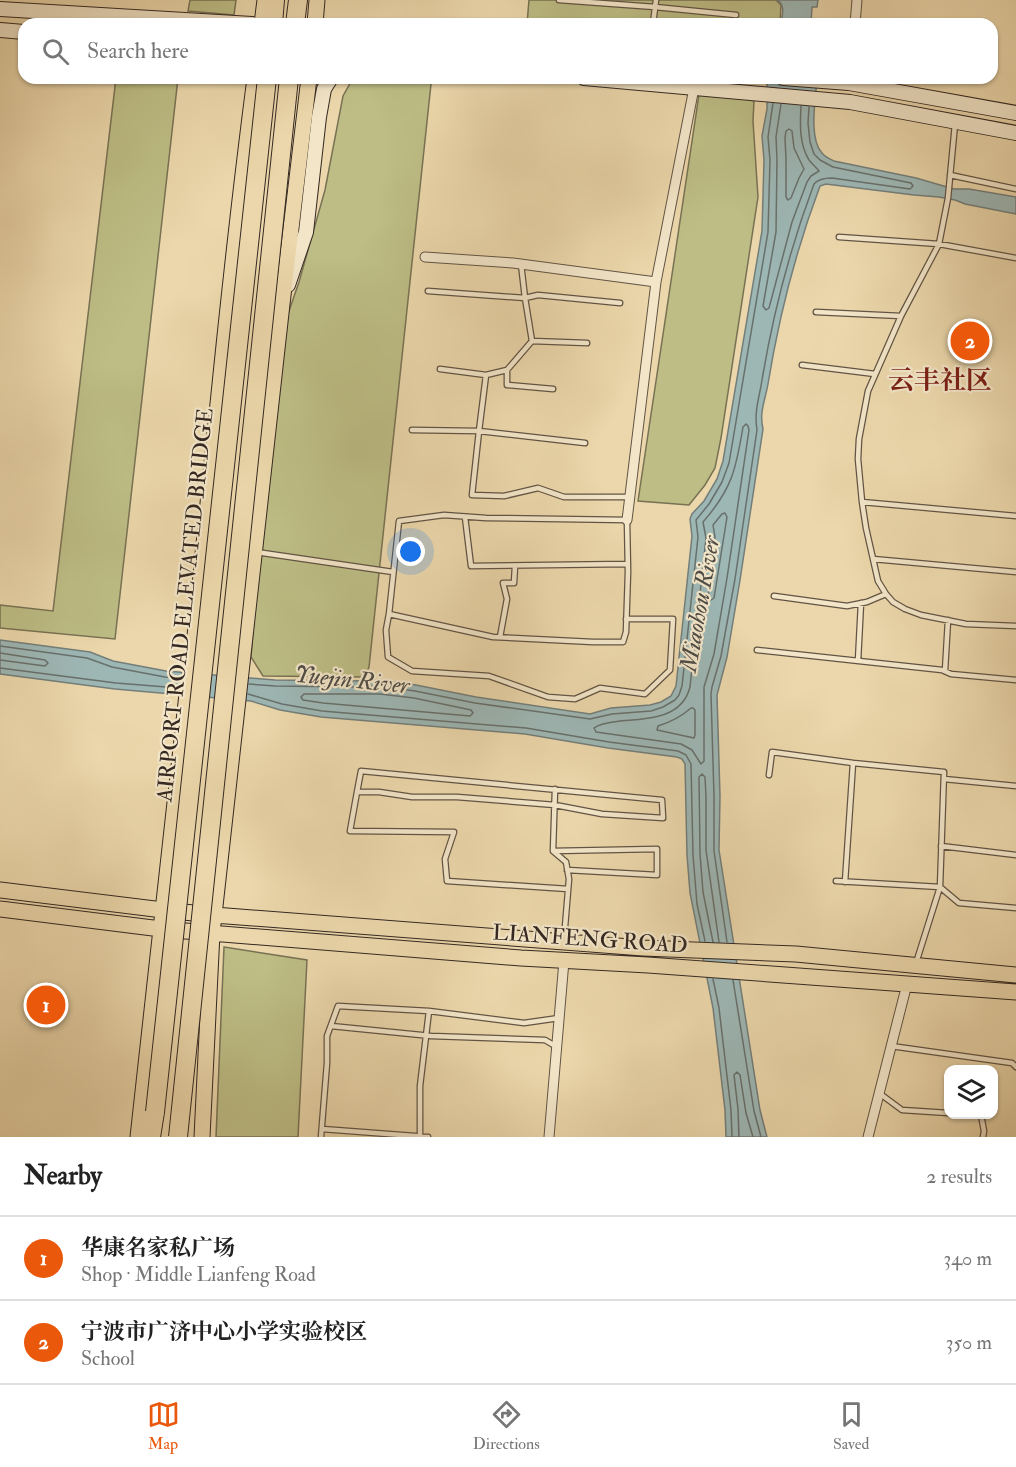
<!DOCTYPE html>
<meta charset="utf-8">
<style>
:root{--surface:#fff;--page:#f6f6f6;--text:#222;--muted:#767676;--line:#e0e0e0;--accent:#ea580c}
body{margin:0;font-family:"IM FELL Double Pica","Noto Serif SC",serif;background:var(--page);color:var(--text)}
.controls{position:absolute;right:18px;bottom:18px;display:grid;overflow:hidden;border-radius:12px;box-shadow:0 2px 4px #0004}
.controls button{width:54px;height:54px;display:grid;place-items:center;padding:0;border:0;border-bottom:2px solid var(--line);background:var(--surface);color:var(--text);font:30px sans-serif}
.you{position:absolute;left:411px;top:552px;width:21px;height:21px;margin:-15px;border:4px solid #fff;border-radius:50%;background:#1a73e8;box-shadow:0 0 0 9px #1a73e833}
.badge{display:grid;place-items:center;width:39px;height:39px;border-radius:50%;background:var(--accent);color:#fff;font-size:20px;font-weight:700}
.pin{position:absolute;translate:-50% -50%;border:3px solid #fff;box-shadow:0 2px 6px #0006}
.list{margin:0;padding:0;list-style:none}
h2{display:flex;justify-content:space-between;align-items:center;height:78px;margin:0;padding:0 24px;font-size:26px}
h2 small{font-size:20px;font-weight:400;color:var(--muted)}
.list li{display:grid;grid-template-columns:39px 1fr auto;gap:18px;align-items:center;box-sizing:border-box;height:84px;padding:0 24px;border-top:2px solid var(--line)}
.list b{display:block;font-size:22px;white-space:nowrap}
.list p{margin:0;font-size:20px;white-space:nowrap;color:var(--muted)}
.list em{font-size:20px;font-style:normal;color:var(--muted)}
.icon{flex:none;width:33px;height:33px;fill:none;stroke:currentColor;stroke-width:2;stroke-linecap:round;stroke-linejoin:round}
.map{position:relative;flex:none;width:1016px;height:1137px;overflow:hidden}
.search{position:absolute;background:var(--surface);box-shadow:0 2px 4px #0004;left:18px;right:18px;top:18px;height:66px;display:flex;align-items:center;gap:15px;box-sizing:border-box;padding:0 21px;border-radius:18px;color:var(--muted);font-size:22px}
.sheet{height:246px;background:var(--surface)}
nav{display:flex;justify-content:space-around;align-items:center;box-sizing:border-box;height:84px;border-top:2px solid var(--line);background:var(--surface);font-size:16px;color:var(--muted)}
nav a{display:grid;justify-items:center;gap:3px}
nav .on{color:var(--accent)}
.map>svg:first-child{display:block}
</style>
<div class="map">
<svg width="1016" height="1137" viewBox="0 0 1016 1137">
<rect width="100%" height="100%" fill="#ebd7ab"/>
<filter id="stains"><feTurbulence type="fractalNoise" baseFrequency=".00333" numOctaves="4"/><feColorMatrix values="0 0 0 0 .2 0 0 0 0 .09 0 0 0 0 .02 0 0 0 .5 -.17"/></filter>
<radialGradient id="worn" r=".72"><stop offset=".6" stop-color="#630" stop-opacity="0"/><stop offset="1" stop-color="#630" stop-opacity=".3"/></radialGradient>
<path fill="#bdbd85" stroke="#787254" stroke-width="1.5" d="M 190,0 L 236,0 L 234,15 L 188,11 Z
M 529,0 L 776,0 L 781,5 L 780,24 L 527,24 Z
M 116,78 L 178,78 L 115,639 L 0,628 L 0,605 L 53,611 Z
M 425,79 L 431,84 L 369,667 L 365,677 L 263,676 L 251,657 L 260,544 L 288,314 L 299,282 L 325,190 L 343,96 L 352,80 Z
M 700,88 L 754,101 L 753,121 L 758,197 L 721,438 L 715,468 L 705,485 L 689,505 L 638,501 Z
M 224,947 L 307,960 L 298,1137 L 216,1137 Z"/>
<path fill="#9db7b5" stroke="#737e7a" stroke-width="1.5" d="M 777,0 L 818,0 L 817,7 L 812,7 L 811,24 L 781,24 C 782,16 786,5 777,0 Z
M 767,78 L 817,78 C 816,97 808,138 822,153 C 825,157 830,159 834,161 L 916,178 L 954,189 L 969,189 L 1016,197 L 1016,214 L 965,204 L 955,200 L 939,197 L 914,195 L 826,184 L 820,186 C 796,250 779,316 768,384 C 765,401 759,412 763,429 L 740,580 L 727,657 L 717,695 L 720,796 L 719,850 L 760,1110 L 767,1137 L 726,1137 L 725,1110 L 713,1008 L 690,893 L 687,855 L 685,764 L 682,759 L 677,757 L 608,748 L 525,734 L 321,717 L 280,710 L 251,701 L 115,689 L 0,674 L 0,640 L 90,652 L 113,661 L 166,671 L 275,680 L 351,681 L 380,680 L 416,685 L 476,697 L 590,714 L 611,708 L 650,705 L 661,702 L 671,696 L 676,686 L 692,536 L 690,519 L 692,514 L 704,501 L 717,479 L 723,461 L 762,231 L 764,160 L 762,136 L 767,109 Z"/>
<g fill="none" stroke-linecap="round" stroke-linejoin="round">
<path stroke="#68706c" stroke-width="1.5" d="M 781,104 L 776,137 L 777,160 L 776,232 L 763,306 L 766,310 L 769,308 L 792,222 L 807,182 L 811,176 L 819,171 C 816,167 812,164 809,160 C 799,144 800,123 801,106
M 789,129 L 792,131 L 794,148 L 804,169 L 799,178 L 791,198 L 788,200 L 786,197 L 786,159 L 785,138 L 786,131 Z
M 746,424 L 748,426 L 749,430 L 727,578 L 714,654 L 704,687 L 704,761 L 701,764 L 692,750 L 681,744 L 596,732 L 594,728 C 600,723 611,722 620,721 C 647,719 682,719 690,687 L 706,538 L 703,522 C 732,489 736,469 743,427 Z
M 725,513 L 727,517 L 714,598 L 711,600 L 708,597 L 715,537 L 713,525 L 722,514 Z
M 0,646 L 87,658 L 112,667 L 165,677 L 180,678
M 0,653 L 45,660 L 48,663 L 45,666 L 0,660
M 0,668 L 116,683 L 179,688
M 249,684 L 275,686 L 351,687 L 380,686 L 415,691 L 475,703 L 590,719 L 612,714 L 651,711 L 663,707 L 675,700 L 679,695 L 682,686 L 698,537 L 696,520 L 709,504 L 722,482 L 729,463 L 768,232 L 770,160 L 768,137 L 773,103
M 248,694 L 282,704 L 322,711 L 526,728 L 609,742 L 678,751 L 686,755 L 691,764 L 693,855 L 697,904 L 705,941
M 304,694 L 380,694 L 414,698 L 471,710 L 473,713 L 470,716 L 323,703 L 303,700 L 301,697 Z
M 691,708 L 693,708 L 695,710 L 695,735 L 694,738 L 657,730 L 658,726 C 671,722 681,717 691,708 Z
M 713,942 L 703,892 L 700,854 L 699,777 L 702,774 L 705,777 L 706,797 L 706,850 L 719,942
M 727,942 L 714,851 L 714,796 L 711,694 L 712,687 L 721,656 L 735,579 L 757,430 C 754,411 759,399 762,380 C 773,314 790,248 814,184 C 818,179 825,178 832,178 L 910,189 L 913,186 L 911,183 L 833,167 L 820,160 L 814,154 L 810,142 L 808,123 L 809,107
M 713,979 L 719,1008 L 731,1110 L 732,1137
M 733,980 L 754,1111 L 761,1137
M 739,1137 L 738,1109 L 734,1075 L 737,1072 L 740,1075 L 746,1113 L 753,1137"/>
<defs>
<path id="lane" d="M 559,0 L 655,7 L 736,15
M 653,24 L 656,0
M 955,124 L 948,198 L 939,244 L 901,316 L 868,391 L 859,439 L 858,459 L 862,502 L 866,528 L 878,581 L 886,594 L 893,602 L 905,609 L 921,615 L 966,624 L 1016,626
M 950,175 L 1016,189
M 839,237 L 939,244 L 1016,258
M 428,291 L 525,298 L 521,264
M 816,312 L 901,316
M 587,343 L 532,341 L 525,298 L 538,295 L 620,303
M 802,365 L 875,374
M 440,369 L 486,375 L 507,370 L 532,341
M 507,370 L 507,385 L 553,389
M 486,375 L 479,431 L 585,443
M 412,430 L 479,431 L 472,495 L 504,496 L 538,488 L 564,497 L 630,497
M 862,502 L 1016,516
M 444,515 L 486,518 L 627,520 L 628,572 L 626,632 L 623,642 L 593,642 L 493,637 L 389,614 L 399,521 Z
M 465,517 L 471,566 L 628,564
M 256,552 L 393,572
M 873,559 L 1016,572
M 774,596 L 847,606 L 867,602 L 886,594
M 389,614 L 386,630 L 388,657 L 412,671 L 489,676 L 548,697 L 575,699 L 600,688 L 645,694 L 670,670 L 673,619 L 626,619
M 500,637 L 507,599 L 503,583 L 514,583 L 515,566
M 757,650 L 942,670 L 951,674 L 1016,680
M 858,661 L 861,603
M 945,671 L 948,620
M 361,771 L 662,800 L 663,818 L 602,814 L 555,805 L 457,797 L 412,797 L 379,792 L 357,792 Z
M 769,775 L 772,752 L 853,763
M 944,779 L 1016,786
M 555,789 L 553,851 L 566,862 L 569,879 L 564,939
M 357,792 L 350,831 L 454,832 L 445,859 L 447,881 L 568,889
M 941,846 L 1016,855
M 553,851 L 657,849 L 657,875 L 567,870
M 836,881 L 940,887 L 959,903 L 1016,908
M 845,882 L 853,763 L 944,772 L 940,887 L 916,963
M 331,1026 L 431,1036 L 545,1040 L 557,1047
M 891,1046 L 1012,1063 L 1016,1067
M 879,1093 L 902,1110 L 948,1113
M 976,1114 L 981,1115 L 984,1131 L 983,1137
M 322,1129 L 428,1137
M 321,1137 L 327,1063 L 327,1036 L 338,1006 L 429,1011 L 524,1023 L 559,1018
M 420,1137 L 420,1086 L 429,1011"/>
<path id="street" d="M 855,24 L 857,0
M 425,257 L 513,263 L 656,282
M 627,520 L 656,282 L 694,88
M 549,1137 L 564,961
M 868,1137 L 907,984"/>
<path id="secondary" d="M 0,9 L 252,24
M 0,30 L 24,32
M 584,78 L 850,102 L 1016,133
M 783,78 L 849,83 L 1016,113
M 288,285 L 306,232 L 319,117 L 324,89 L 331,78"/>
<path id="primary" d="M 262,24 L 265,0
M 315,24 L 317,0
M 0,890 L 163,910 L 214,915 L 643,948 L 796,954 L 1016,975
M 0,909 L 161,929 L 521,958 L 648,965 L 1016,992
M 138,1137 L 187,694 L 193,656 C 212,464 230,270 255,78
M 202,1137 L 212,933 L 282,304 L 309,78"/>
<path id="highway" d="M 273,24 L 275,0
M 295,24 L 298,0
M 151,1137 L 155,1112"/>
</defs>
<use href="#lane" stroke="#625444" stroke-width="7"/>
<use href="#street" stroke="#625444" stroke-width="11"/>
<use href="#secondary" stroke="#342822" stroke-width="16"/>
<use href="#primary" stroke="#342822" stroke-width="17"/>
<use href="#highway" stroke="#342822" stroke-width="20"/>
<use href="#lane" stroke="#f2e5c8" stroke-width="4.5"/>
<use href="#street" stroke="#f2e5c8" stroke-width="9"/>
<use href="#secondary" stroke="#f2e5c8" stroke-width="14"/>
<use href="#primary" stroke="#ebd7ab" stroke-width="15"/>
<use href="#highway" stroke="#ebd7ab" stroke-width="18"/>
<defs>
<path id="highway-bridge" d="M 155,1112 L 267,78
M 178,1137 L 289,78"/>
</defs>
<use href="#highway-bridge" stroke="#342822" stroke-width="20" stroke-linecap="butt"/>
<use href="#highway-bridge" stroke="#ebd7ab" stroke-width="18"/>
</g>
<g text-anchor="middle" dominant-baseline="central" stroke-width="4.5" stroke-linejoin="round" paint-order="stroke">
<g font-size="22" fill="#342822" stroke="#f2e5c8">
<text transform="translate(185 605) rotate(-84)">AIRPORT ROAD ELEVATED BRIDGE</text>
<text transform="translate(590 939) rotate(4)">LIANFENG ROAD</text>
</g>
<g font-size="24" font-style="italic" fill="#4e4c47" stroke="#f2e5c8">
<text transform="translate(700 604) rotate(-80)">Miaohou River</text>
<text transform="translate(352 680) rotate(6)">Yuejin River</text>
</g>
<g font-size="26" font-weight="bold" fill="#7a1f14" stroke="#f2e5c8">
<text x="940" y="381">云丰社区</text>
</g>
</g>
<rect width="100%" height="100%" filter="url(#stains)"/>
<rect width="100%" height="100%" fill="url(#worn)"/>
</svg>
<div class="controls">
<button><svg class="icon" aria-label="layers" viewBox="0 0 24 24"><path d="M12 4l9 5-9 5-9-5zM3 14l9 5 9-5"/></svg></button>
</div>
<div class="you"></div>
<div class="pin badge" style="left:46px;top:1005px">1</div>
<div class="pin badge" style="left:970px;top:341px">2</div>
<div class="search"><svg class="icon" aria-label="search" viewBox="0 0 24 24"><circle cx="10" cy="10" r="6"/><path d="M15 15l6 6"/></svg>Search here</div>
</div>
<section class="sheet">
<h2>Nearby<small>2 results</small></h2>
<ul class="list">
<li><span class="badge">1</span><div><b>华康名家私广场</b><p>Shop · Middle Lianfeng Road</p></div><em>340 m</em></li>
<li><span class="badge">2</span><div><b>宁波市广济中心小学实验校区</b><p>School</p></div><em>350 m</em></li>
</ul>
</section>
<nav>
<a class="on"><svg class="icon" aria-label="map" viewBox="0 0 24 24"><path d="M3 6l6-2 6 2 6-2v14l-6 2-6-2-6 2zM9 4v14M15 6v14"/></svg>Map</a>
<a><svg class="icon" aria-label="directions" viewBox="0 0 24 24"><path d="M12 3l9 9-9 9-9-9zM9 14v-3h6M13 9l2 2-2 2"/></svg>Directions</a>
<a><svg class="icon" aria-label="saved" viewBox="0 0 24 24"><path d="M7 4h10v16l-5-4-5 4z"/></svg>Saved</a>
</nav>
